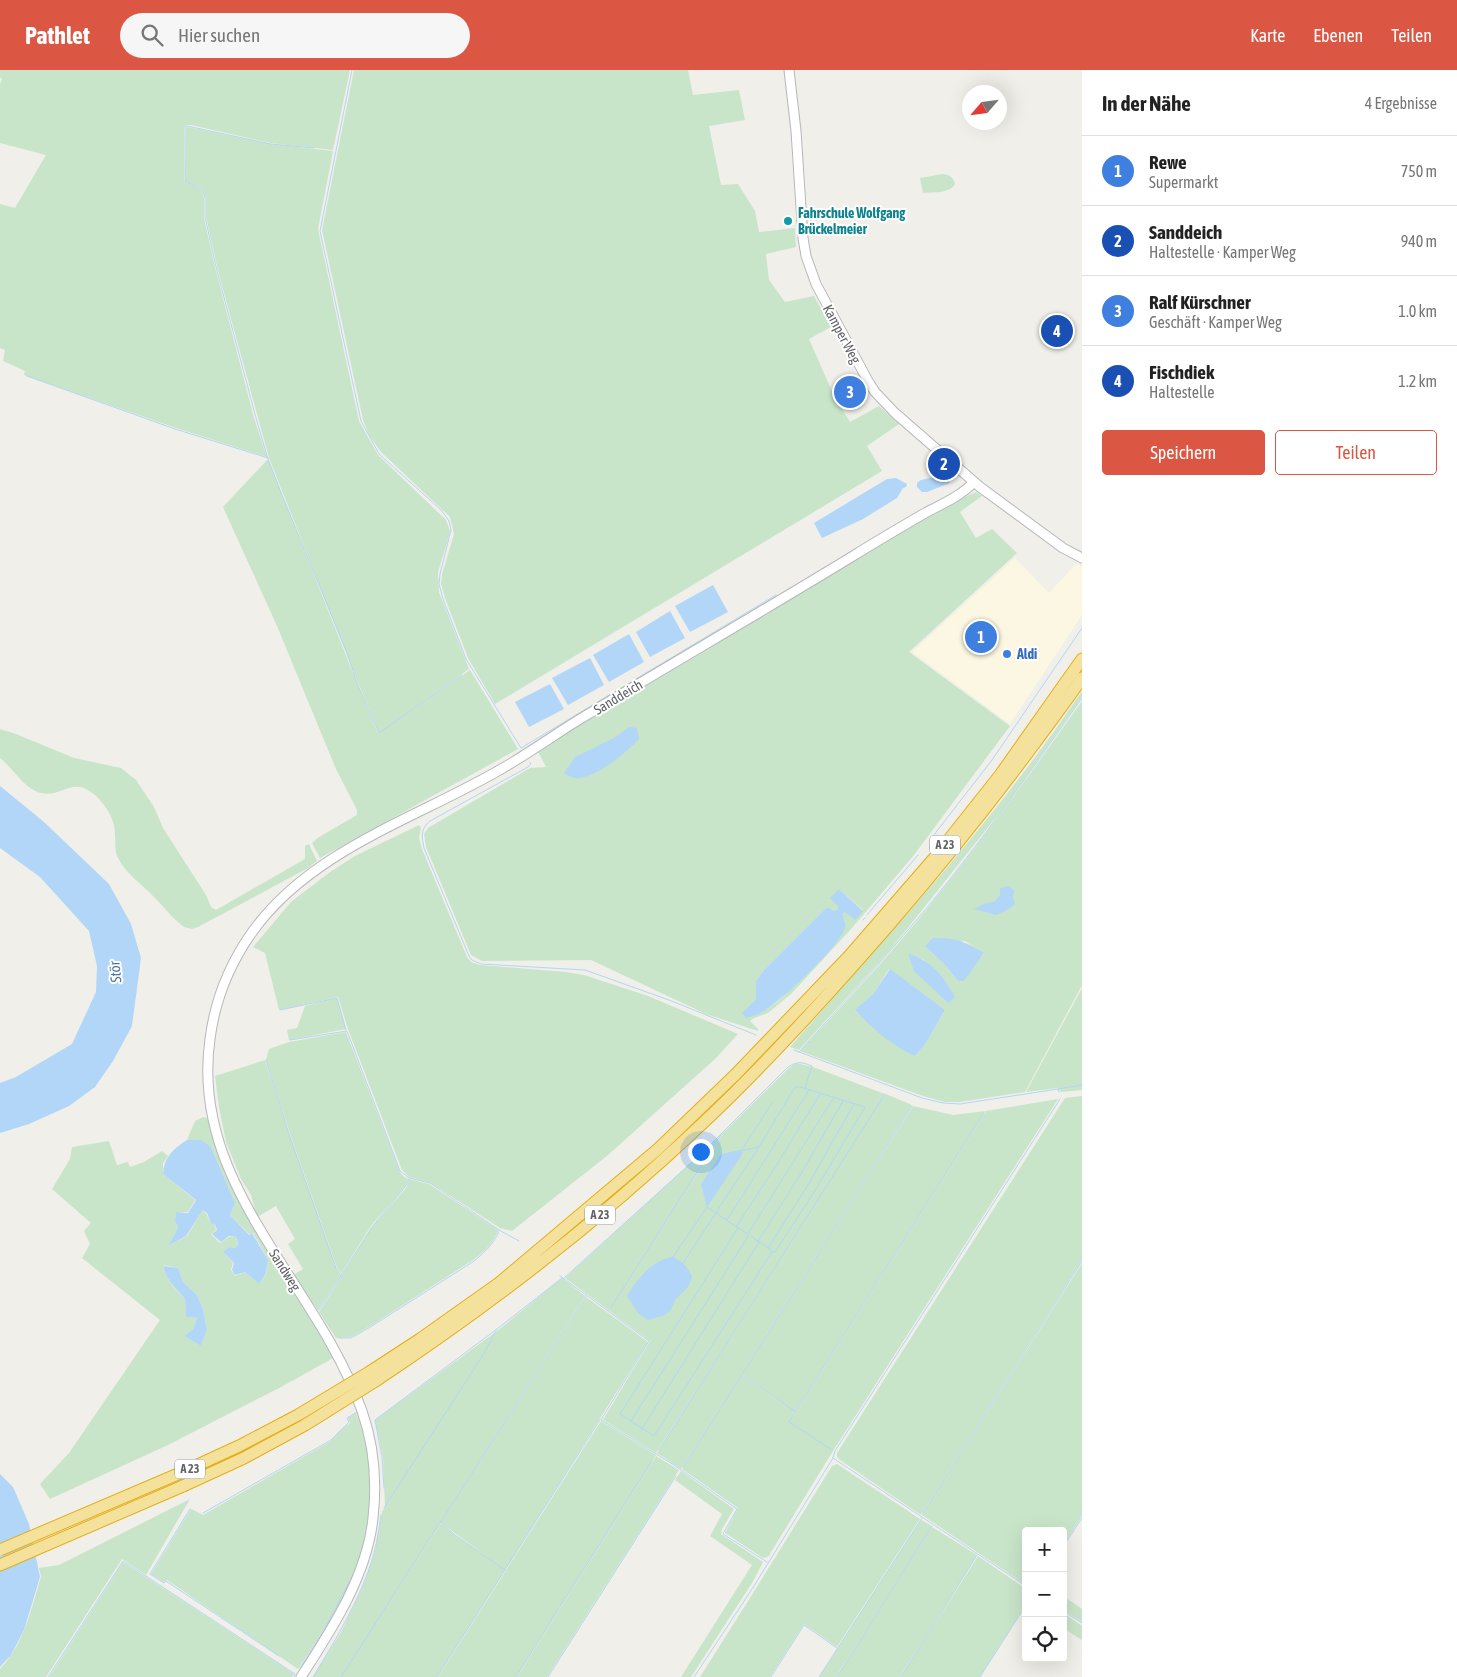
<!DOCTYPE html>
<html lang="de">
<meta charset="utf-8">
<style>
:root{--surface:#fff;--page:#f6f6f6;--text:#222;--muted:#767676;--line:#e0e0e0;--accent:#db5744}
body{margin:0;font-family:"Asap Condensed",sans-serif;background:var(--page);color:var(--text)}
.controls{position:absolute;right:15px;bottom:15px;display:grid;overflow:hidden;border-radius:5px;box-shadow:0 5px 20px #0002}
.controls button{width:45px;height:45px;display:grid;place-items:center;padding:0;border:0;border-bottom:1px solid var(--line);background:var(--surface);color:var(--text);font:25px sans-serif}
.compass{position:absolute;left:962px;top:15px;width:45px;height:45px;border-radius:50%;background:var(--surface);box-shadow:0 5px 20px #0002;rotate:242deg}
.you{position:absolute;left:700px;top:1081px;width:18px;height:18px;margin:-12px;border:4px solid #fff;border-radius:50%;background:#1a73e8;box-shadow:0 0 0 8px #1a73e833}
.badge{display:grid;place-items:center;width:32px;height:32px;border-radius:50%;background:var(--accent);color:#fff;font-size:16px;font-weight:700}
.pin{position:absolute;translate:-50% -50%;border:2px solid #fff;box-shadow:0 1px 5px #0006}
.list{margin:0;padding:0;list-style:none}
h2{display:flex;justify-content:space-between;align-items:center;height:65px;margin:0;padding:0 20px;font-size:21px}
h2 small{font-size:16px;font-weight:400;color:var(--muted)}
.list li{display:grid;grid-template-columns:32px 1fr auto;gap:15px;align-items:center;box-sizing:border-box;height:70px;padding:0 20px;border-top:1px solid var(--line)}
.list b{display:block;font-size:19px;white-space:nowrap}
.list p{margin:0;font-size:16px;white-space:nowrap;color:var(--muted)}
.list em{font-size:16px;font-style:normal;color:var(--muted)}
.actions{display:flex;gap:10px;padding:15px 20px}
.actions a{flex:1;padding:11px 0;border:1px solid var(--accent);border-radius:5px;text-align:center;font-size:18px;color:var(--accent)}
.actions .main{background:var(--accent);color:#fff}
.icon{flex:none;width:28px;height:28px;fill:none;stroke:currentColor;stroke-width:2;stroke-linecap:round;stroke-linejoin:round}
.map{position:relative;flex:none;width:1082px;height:1607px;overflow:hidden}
header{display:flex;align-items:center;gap:30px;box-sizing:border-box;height:70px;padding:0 25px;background:var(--accent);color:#fff}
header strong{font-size:24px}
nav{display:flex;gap:28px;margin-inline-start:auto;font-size:18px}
.search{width:350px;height:45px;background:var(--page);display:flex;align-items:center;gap:12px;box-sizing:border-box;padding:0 18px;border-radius:28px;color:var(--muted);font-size:19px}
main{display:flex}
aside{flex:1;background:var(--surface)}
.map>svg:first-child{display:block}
</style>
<header>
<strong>Pathlet</strong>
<div class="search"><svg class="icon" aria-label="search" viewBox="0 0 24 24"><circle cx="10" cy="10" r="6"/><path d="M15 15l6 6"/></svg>Hier suchen</div>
<nav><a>Karte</a><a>Ebenen</a><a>Teilen</a></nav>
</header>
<main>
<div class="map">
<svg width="1082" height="1607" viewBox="0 0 1082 1607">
<rect width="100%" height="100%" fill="#f0efe9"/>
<path fill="#fbf7e2" d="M 1015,488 L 1049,523 L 1077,493 L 1082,497 L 1082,545 L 1010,654 L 912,582 Z"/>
<path fill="#c8e5c9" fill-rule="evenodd" d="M 0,0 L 350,0 L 333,80 L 271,73 L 191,55 L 187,55 L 184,58 L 184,111 L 202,120 L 204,128 L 204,148 L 216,201 L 254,348 L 267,387 L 176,358 L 24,305 L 25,301 L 3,291 L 5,280 L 0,278 L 0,134 L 15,138 L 46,85 L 0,73 L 0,14 L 2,9 L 0,7 Z
M 354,0 L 688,0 L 693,25 L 739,20 L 745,50 L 709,56 L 721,115 L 738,114 L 755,141 L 759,162 L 795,158 L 796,177 L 766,184 L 769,210 L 785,232 L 814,226 L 831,257 L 809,269 L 834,326 L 850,352 L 879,336 L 899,354 L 867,376 L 882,401 L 495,634 L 468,588 L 445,528 L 441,514 L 442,504 L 454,464 L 450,447 L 381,382 L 369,365 L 363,350 L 322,160 Z
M 188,57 L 271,74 L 333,81 L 318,159 L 359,351 L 378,385 L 446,450 L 450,461 L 447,473 L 438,502 L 439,522 L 469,599 L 384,660 L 470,600 L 518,679 L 320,788 L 312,773 L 319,767 L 357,745 L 357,740 L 336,699 L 277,556 L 223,437 L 268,389 L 357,613 L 378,663 L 382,662 L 379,662 L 356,608 L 269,388 L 218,201 L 206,147 L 206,128 L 203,119 L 185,111 L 186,58 Z
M 943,104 C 950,105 953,107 955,114 C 949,124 933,122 923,123 L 920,108 Z
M 976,422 L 982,426 L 960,442 L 976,468 L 992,459 L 1017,483 L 909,582 L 1010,656 L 914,785 L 852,858 L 792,923 L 768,943 L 754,948 L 750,951 L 758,959 L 758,961 L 706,944 L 591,890 L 482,891 L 471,885 L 426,777 L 424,764 L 428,758 L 530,698 L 546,697 L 537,680 L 617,630 L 935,441 ZM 839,819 L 863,840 L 845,842 L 841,844 L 845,852 L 812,899 L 776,933 L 762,942 L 743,943 L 756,929 L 756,911 L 764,900 L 827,837 L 834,841 L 838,839 Z
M 1082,621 L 1082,627 L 1009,731 L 891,879 L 799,980 L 790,977 C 891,862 996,749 1082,621 Z
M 1082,631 L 1082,915 L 1025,1022 L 960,1032 L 945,1032 L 923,1026 L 800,981 C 845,933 890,885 931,834 C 984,768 1033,700 1082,631 ZM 965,871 L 984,884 L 958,911 L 945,895 L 925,876 ZM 908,884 L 924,890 L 948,933 L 940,925 ZM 889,899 L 945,940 L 926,973 L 915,986 L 855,941 L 873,924 Z
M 0,659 L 16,664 L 74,688 L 121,698 L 136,710 L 154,737 L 163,758 L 206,825 L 211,837 L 216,840 L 305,789 L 305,776 L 309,774 L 317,791 L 308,798 L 198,857 L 192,859 L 184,857 C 173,849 164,837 154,827 C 143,815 125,803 118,788 C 114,780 116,773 115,765 C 115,751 108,738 98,728 C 73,703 64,728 41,723 C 24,719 13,698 0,688 Z
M 419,755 L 421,758 L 419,768 L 422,779 L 467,887 L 471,892 L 480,895 L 566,902 L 584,905 L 648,926 L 738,964 L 715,989 L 608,1085 L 512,1161 L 500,1158 L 431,1113 L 409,1107 L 402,1100 L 348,959 L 338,927 L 279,940 L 265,883 L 253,877 L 291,832 L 330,802 L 355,786 Z
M 1082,918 L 1082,1020 L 1061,1022 L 1058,1018 L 1026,1022 Z
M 337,928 L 346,959 L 289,970 L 287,960 L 297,958 L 305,936 Z
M 346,962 L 400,1102 L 403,1106 L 408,1109 L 405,1117 L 371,1156 L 341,1204 L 337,1198 L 290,1064 L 266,989 L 269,979 L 289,972 Z
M 265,990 L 289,1064 L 336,1198 L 340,1206 L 318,1240 L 293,1205 L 303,1199 L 288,1174 L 295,1169 L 276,1136 L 257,1147 L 251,1125 L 241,1109 L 226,1072 L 219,1037 L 215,1006 Z
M 796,993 L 813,997 L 885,1024 L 879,1033 L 886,1024 L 912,1035 L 681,1399 L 657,1383 L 840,1096 L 656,1383 L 603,1350 L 650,1271 L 565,1208 L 721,1065 L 613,1235 L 723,1063 L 789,998 Z
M 1082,1026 L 1082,1190 L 921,1445 L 840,1390 L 837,1387 L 837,1383 L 1065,1028 Z
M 1058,1029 L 833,1381 L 768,1487 L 763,1488 L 725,1463 L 738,1438 L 682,1399 L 741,1305 L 795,1342 L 791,1350 L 986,1041 Z
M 913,1036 L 953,1045 L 985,1041 L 795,1342 L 742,1304 Z
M 204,1047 L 210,1050 C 216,1074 223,1099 235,1123 C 263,1180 301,1233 335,1287 L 281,1317 L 168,1375 L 50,1429 L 40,1414 L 69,1383 L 160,1250 L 82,1188 L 90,1174 L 84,1161 L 91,1153 L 52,1119 L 70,1089 L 72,1077 L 109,1071 L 117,1095 L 128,1092 L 130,1097 L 144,1092 L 162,1081 L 168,1086 L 163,1093 L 163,1104 L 195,1130 L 188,1142 L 176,1142 L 175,1150 L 178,1158 L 168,1176 L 187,1166 L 203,1140 L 206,1143 L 211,1154 L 215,1154 L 216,1160 L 211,1164 L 220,1173 L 229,1167 L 234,1166 L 237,1170 L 238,1175 L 235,1178 L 229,1177 L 223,1182 L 233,1193 L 231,1200 L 235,1206 L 245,1202 L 259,1214 L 265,1206 L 268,1190 L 253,1163 L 249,1164 L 230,1145 L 235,1133 L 211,1077 L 202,1070 L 187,1070 L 195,1051 ZM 164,1195 L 178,1198 L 183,1212 L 197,1225 L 203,1239 L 207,1260 L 201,1276 L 184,1266 L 193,1259 L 197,1248 L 186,1247 L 185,1229 C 176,1219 164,1209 164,1195 Z
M 409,1109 L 429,1114 L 498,1160 C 493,1174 485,1181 473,1190 L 372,1255 L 351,1267 L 336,1268 L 319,1242 L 372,1157 L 406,1118 Z
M 1082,1193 L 1082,1446 L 1063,1476 L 1063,1461 L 1026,1461 L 1026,1515 L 922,1445 Z
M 562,1208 L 585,1226 L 362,1575 L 441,1453 L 455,1465 L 505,1500 L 437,1607 L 313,1607 L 341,1562 L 361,1521 L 374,1486 L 382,1442 L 410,1399 L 385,1437 L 383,1387 L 375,1350 L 497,1261 Z
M 586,1227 L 648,1272 L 505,1500 L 456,1464 L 441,1452 Z
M 356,1343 C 377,1389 374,1449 357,1496 C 344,1531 319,1568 298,1599 L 167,1510 L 164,1512 L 151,1504 L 191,1439 L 203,1445 L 331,1371 L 338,1362 L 350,1353 L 348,1348 Z
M 601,1351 L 656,1385 L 516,1607 L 438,1607 Z
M 656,1386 L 679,1400 L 547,1607 L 517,1607 Z
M 837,1394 L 920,1449 L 837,1577 L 804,1554 L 770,1607 L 700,1607 L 755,1520 L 832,1396 Z
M 681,1401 L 734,1439 L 722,1459 L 721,1464 L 763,1492 L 752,1513 L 691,1607 L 681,1607 L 752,1495 L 710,1466 L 722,1444 L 675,1410 Z
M 190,1429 L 146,1505 L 122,1489 L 46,1607 L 0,1607 L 0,1599 C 25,1572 30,1542 41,1507 L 39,1498 L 59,1495 Z
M 921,1450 L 932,1456 L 836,1607 L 819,1607 Z
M 932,1457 L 977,1485 L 900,1607 L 837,1607 Z
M 978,1486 L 1026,1519 L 1026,1534 L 980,1607 L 901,1607 Z
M 123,1492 L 294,1604 L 292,1607 L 49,1607 Z
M 1063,1526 L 1082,1539 L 1082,1552 L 1063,1540 Z
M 1063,1543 L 1082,1556 L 1082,1570 L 1063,1558 Z"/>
<path fill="#b1d6f8" d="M 938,406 L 946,406 L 950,413 L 927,422 L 922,422 L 917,417 L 917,413 L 921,410 Z
M 896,408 L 907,414 L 906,417 L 903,418 L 897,428 L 863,449 L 822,468 L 814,453 L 887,409 Z
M 713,515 L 728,542 L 690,562 L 675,536 Z
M 670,541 L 685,568 L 650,587 L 636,562 Z
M 629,564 L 644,592 L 609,612 L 593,585 Z
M 590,588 L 604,615 L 568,635 L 552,608 Z
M 550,614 L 564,639 L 529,657 L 515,632 Z
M 629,657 L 637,658 L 639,669 C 626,683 598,706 579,708 C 573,709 569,706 564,703 L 575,687 L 614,668 Z
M 0,716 L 44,752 L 109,814 L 131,854 L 141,888 L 132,956 L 113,991 L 95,1017 L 69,1036 L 29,1054 L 0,1063 L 0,1013 L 16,1007 L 72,974 L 96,922 L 97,896 L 89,861 L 40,807 L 0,778 Z
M 1008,816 L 1014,820 L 1013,828 L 1015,834 L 1007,840 L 996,845 L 974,839 L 986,833 L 994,832 L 1000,825 L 1000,818 Z
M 839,819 L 863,841 L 855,850 L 845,842 L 842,844 C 844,849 846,853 845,858 C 840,876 781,931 764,941 C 758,945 752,946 746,948 L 742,943 L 756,929 L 756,911 L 764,900 L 827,837 L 834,841 L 838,839 L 838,836 L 830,828 Z
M 933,868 C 957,868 964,871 984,883 L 964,911 L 958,911 L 945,895 L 925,876 Z
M 908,883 C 933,893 942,904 955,927 L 948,933 L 914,901 Z
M 890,899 L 945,940 L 926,973 L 915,986 C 891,975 873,959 855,940 L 873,924 Z
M 187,1070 L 202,1070 L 211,1077 L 235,1133 L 230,1145 L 249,1165 L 252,1163 L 268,1190 L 265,1205 L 259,1214 L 245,1202 L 235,1205 L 232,1200 L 234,1193 L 223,1182 L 229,1177 L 235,1178 L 238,1175 L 237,1169 L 234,1166 L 229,1166 L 221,1172 L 212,1164 L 217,1160 L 215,1154 L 211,1154 L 207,1143 L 203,1140 L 186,1166 L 168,1176 L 178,1158 L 175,1150 L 176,1142 L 188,1143 L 196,1130 L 163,1104 C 164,1087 173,1079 187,1070 Z
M 740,1080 L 743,1083 L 707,1137 L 701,1114 L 721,1084 Z
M 673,1187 C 682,1192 688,1196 692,1207 L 688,1217 L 675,1230 L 671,1240 L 665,1245 L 648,1250 L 639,1244 L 627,1226 C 637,1209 653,1189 673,1187 Z
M 164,1196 L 178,1198 L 183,1212 L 197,1225 L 203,1239 L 207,1260 L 201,1276 L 184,1266 L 193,1259 L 197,1248 L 186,1247 L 185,1229 C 177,1219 164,1209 164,1196 Z
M 0,1404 L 13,1417 L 29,1454 L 40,1507 L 24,1560 L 11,1585 L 0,1597 Z"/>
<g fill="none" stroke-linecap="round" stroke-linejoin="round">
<path stroke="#b1d6f8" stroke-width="1" d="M 352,0 L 320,161 L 361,351 L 379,384 L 441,440 L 449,451 L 451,460 L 440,504 L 439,514 L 443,529 L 466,589 L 521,678 L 776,525
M 314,78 L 271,74 L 187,56 L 185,58 L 185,111 L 203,120 L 205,128 L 205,147 L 217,201 L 256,348 L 268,389 L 282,425 L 347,583 L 357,613 L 379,663 L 462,605
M 27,306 L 175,359 L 268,388
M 530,692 L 531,694 L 528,697 L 430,751 C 420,759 422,767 424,778 L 469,886 L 472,890 L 481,894 L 585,900 L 669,930 L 756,965
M 930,770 L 992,690 L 1082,558
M 867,845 L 918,785
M 863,850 L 865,848
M 280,940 L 337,928 L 346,960
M 290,970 L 347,961 L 400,1101 L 409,1108 L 430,1113 L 499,1160 L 519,1171
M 794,980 L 922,1028 L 943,1033 L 960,1034 L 1058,1019 L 1059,1022
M 799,982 C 843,933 888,885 930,834 C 984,768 1033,698 1082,628
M 266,990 L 289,1064 L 336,1198 L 341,1206
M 1058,1019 L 1082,1015
M 758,1077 L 741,1081 L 772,1033
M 727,1150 L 809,1020
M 736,1157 L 776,1096 L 820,1024
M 748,1164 L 834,1027
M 751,1166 L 772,1181
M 758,1171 L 802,1102 L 843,1031
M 768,1178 L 808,1115 L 854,1034
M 673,1187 L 707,1137 L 747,1164
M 683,1193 L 759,1077 L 795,1017 L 800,1017 L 865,1037 L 813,1124 L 775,1182 L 772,1182 L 654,1366 L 620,1344 L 738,1158
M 560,1206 L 649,1271 L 601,1350 L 674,1395 L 737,1439 L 723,1464 L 767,1492
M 564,1208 L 701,1084 L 788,997 C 798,991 802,992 812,996 L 805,1018
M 612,1236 L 722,1063
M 319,1240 L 372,1157 L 405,1117 L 409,1109
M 339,1268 L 351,1268 L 372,1256 L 474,1191 C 485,1182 493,1175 499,1161
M 742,1305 L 796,1342
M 631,1351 L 749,1165
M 642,1359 L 759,1172
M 659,1380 L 885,1024
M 832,1380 L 789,1352 L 984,1043
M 833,1388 L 1026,1516
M 683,1397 L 912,1036
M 384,1418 L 382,1387 L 375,1350 L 497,1259 L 562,1208
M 384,1438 L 483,1285 L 496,1261
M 190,1439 L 150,1504 L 164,1513 L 166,1511 L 279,1586
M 203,1443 L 331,1370 L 349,1352 L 347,1348 L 357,1342 L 360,1350
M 923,1443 L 1082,1191
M 441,1452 L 455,1465 L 505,1500
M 368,1453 L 369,1440
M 1063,1477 L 1082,1448
M 359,1490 L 366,1465
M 1063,1541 L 1082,1553
M 300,1598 L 323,1562 L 354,1503
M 48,1607 L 123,1491 L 295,1604 L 294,1607
M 313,1607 C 336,1569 360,1530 373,1487 C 377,1473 379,1459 381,1445
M 341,1607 L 586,1226
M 437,1607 L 600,1350
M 516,1607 L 652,1391
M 548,1607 L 676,1406
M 694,1607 L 754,1516 L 833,1388 L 835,1381 L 1060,1029
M 771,1607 L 804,1555 L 837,1578
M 819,1607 L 922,1448
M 837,1607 L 932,1456
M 901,1607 L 977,1485
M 980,1607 L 1026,1535"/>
<defs>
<path id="secondary" d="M 789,0 L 796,61 L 803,168 L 806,186 L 816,214 L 868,311 L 875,322 L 895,343 L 980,417 L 1063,478 L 1082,488
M 301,1607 C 332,1559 367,1506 373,1448 C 377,1412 374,1375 362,1341 C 318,1213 189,1116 210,969 C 215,930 230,893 253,861 C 312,779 418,748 503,698 C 529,683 554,665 580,649 C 671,594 763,541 853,486 C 877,471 901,457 925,443 C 942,434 961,426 974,412"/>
<path id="highway" d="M 371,1301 L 420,1269 L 499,1213 L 658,1079 L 736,1004 L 849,886 L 935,787 L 1000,705 L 1082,589
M 377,1310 C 493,1233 603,1148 704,1052 C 770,990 831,922 890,854 C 941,795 989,735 1035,673 C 1051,651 1067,630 1082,608
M 0,1495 L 183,1416"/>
</defs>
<use href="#secondary" stroke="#b5b7bb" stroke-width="11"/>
<use href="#highway" stroke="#e4ae15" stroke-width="13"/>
<use href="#secondary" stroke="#fff" stroke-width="9"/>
<use href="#highway" stroke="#f4e29c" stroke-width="11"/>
<defs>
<path id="highway-bridge" d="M 183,1416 L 244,1388 L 305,1355 L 377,1310
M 0,1480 L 178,1404 L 239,1376 L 298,1345 L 371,1301"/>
</defs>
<use href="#highway-bridge" stroke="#e4ae15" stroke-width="13" stroke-linecap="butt"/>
<use href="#highway-bridge" stroke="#f4e29c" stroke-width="11"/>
</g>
<circle fill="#0f9aa8" stroke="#fff" stroke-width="2" cx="788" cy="151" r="5"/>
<circle fill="#3f7fe0" stroke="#fff" stroke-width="2" cx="1007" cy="584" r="5"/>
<g text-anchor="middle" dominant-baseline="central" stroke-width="4" stroke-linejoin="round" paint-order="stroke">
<g fill="#fff" stroke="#909295" stroke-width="1">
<rect x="930" y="765.5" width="30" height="19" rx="4"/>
<rect x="585" y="1135.5" width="30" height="19" rx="4"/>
<rect x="175" y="1389.5" width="30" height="19" rx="4"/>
</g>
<g font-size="12" font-weight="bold" fill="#606367">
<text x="945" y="775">A 23</text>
<text x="600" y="1145">A 23</text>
<text x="190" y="1399">A 23</text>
</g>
<g font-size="14" font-weight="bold" fill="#0d838f" stroke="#fff" text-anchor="start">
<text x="798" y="143">Fahrschule Wolfgang<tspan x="798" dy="16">Brückelmeier</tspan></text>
</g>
<g font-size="14" fill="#606367" stroke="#fff">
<text transform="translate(842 264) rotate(62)">Kamper Weg</text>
<text transform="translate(618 627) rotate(-31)">Sanddeich</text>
<text transform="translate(285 1200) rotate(58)">Sandweg</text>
</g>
<g font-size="14" font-weight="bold" fill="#366cbe" stroke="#fff" text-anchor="start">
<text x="1017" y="584">Aldi</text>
</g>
<g font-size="15" font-style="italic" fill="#4d76aa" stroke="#fff">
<text transform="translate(115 902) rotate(-96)">Stör</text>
</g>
</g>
</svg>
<div class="controls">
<button>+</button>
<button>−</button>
<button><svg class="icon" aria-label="locate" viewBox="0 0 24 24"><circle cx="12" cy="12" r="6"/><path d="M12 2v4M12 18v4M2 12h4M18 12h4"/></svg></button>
</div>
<svg class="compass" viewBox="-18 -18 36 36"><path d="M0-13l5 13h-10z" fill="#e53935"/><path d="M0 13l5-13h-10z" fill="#767676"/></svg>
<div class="you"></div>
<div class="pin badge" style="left:981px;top:567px;background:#3f7fe0">1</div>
<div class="pin badge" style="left:944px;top:394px;background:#1a4fb4">2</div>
<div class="pin badge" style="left:850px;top:322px;background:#3f7fe0">3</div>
<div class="pin badge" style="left:1057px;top:261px;background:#1a4fb4">4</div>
</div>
<aside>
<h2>In der Nähe<small>4 Ergebnisse</small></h2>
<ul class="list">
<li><span class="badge" style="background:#3f7fe0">1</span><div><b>Rewe</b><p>Supermarkt</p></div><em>750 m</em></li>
<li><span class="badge" style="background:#1a4fb4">2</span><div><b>Sanddeich</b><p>Haltestelle · Kamper Weg</p></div><em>940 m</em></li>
<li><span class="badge" style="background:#3f7fe0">3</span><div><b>Ralf Kürschner</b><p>Geschäft · Kamper Weg</p></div><em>1.0 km</em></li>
<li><span class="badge" style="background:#1a4fb4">4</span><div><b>Fischdiek</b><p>Haltestelle</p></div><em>1.2 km</em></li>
</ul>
<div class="actions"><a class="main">Speichern</a><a>Teilen</a></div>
</aside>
</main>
